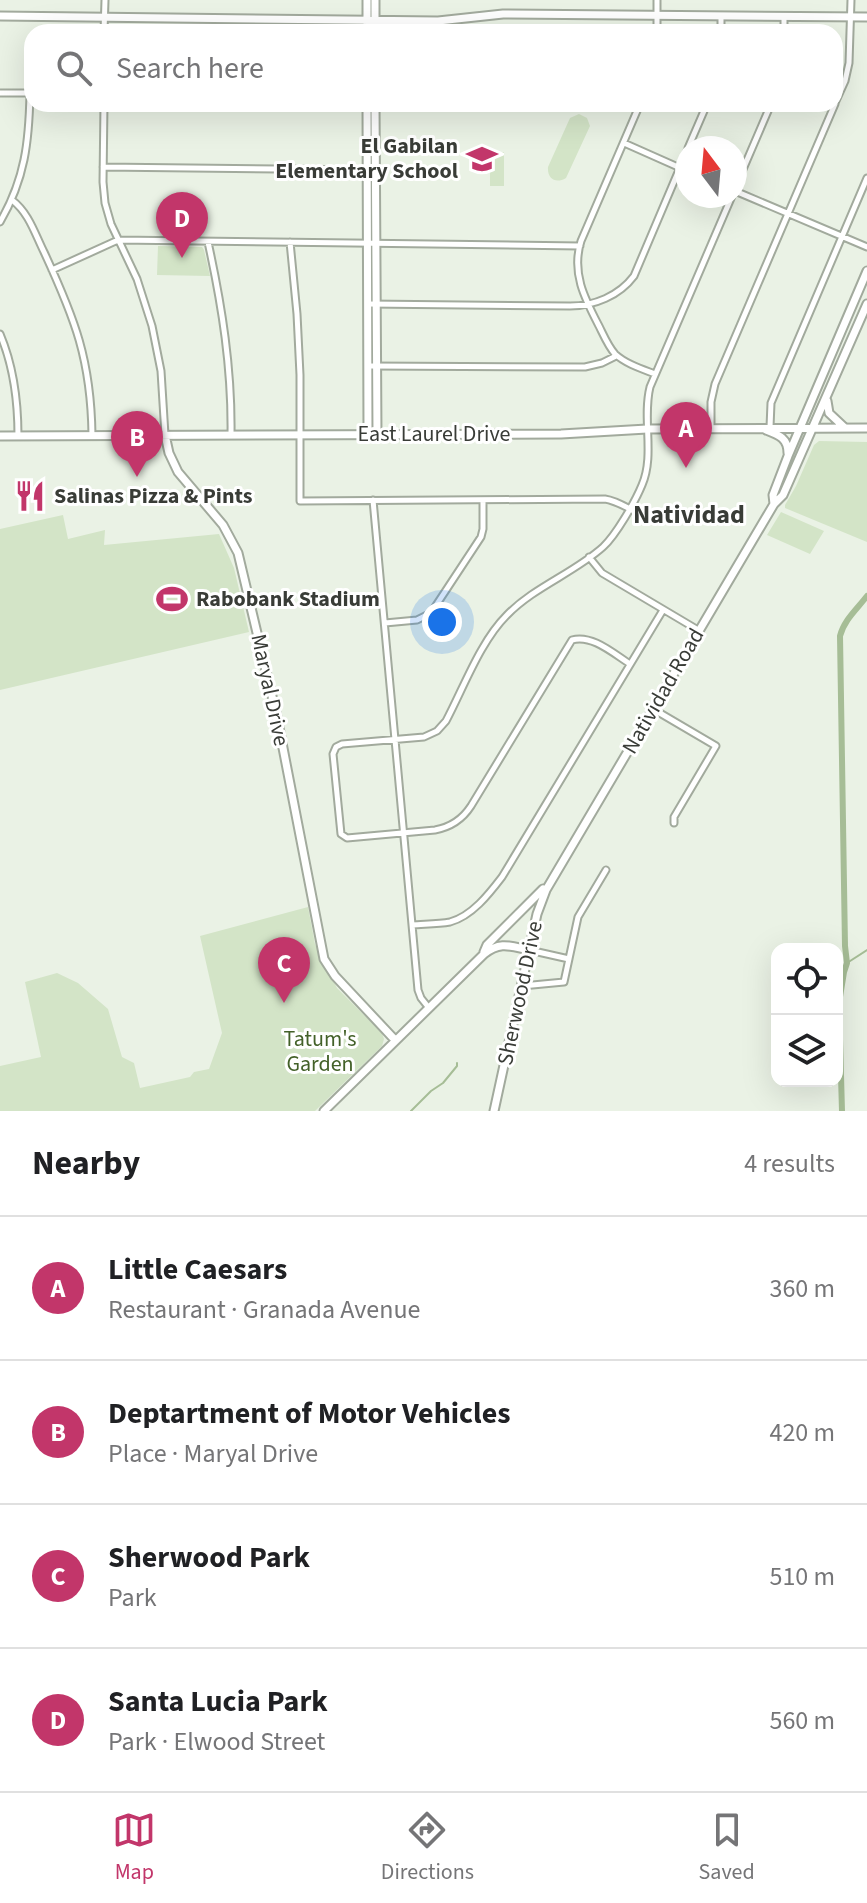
<!DOCTYPE html>
<meta charset="utf-8">
<style>
:root{--surface:#fff;--page:#f2f2f2;--text:#202124;--muted:#757577;--line:#e0e0e0;--accent:#c2366a}
body{margin:0;font-family:"Source Sans 3",sans-serif;background:var(--page);color:var(--text)}
.controls{position:absolute;right:24px;bottom:24px;display:grid;overflow:hidden;border-radius:16px;box-shadow:0 8px 32px #0002}
.controls button{width:72px;height:72px;display:grid;place-items:center;padding:0;border:0;border-bottom:2px solid var(--line);background:var(--surface);color:var(--text);font:40px sans-serif}
.compass{position:absolute;left:675px;top:136px;width:72px;height:72px;border-radius:50%;background:var(--surface);box-shadow:0 8px 32px #0002;rotate:344deg}
.you{position:absolute;left:442px;top:622px;width:28px;height:28px;margin:-20px;border:6px solid #fff;border-radius:50%;background:#1a73e8;box-shadow:0 0 0 12px #1a73e833}
.badge{display:grid;place-items:center;width:52px;height:52px;border-radius:50%;background:var(--accent);color:#fff;font-size:26px;font-weight:700}
.pin{position:absolute;translate:-50% -66px;filter:drop-shadow(0 2px 4px #0008)}
.pin::after{content:'';position:absolute;top:42px;width:28px;height:24px;background:inherit;clip-path:polygon(0 0,100% 0,50% 100%)}
.list{margin:0;padding:0;list-style:none}
h2{display:flex;justify-content:space-between;align-items:center;height:104px;margin:0;padding:0 32px;font-size:34px}
h2 small{font-size:26px;font-weight:400;color:var(--muted)}
.list li{display:grid;grid-template-columns:52px 1fr auto;gap:24px;align-items:center;box-sizing:border-box;height:144px;padding:0 32px;border-top:2px solid var(--line)}
.list b{display:block;font-size:30px;white-space:nowrap}
.list p{margin:0;font-size:26px;white-space:nowrap;color:var(--muted)}
.list em{font-size:26px;font-style:normal;color:var(--muted)}
.icon{flex:none;width:44px;height:44px;fill:none;stroke:currentColor;stroke-width:2;stroke-linecap:round;stroke-linejoin:round}
.map{position:relative;flex:none;width:867px;height:1111px;overflow:hidden}
.search{position:absolute;background:var(--surface);box-shadow:0 8px 32px #0002;left:24px;right:24px;top:24px;height:88px;display:flex;align-items:center;gap:20px;box-sizing:border-box;padding:0 28px;border-radius:24px;color:var(--muted);font-size:30px}
.sheet{height:680px;background:var(--surface)}
nav{display:flex;justify-content:space-around;align-items:center;box-sizing:border-box;height:112px;border-top:2px solid var(--line);background:var(--surface);font-size:22px;color:var(--muted)}
nav a{display:grid;justify-items:center;gap:4px}
nav .on{color:var(--accent)}
.map>svg:first-child{display:block}
</style>
<div class="map">
<svg width="867" height="1111" viewBox="0 0 867 1111">
<rect width="100%" height="100%" fill="#eaf2e5"/>
<path fill="#d3e4c7" d="M 579,114 L 587,118 L 590,126 L 566,178 C 556,184 547,179 548,167 L 570,118 Z
M 490,152 L 504,152 L 504,186 L 490,186 Z
M 158,246 L 202,247 L 204,250 L 210,276 L 157,275 Z
M 819,441 L 867,442 L 867,542 L 785,508 L 785,505 L 796,486 L 814,445 Z
M 781,512 L 824,531 L 810,554 L 767,535 Z
M 63,515 L 68,539 L 105,530 L 104,545 L 219,534 L 234,568 L 249,632 L 0,690 L 0,529 Z
M 308,907 L 315,944 L 337,988 L 382,1033 L 384,1039 L 382,1046 L 315,1111 L 0,1111 L 0,1066 L 41,1057 L 25,982 L 57,973 L 78,983 L 108,1009 L 122,1057 L 134,1063 L 140,1088 L 190,1077 L 194,1072 L 209,1069 L 222,1033 L 200,936 Z"/>
<g fill="none" stroke-linecap="round" stroke-linejoin="round">
<path stroke="#a6bd96" stroke-width="2" d="M 847,963 L 867,950
M 411,1111 L 431,1091 L 443,1083 L 457,1066 L 457,1063"/>
<path stroke="#a6bd96" stroke-width="6" d="M 842,1111 L 839,1003 L 844,972 L 847,963 L 845,946 L 840,636 C 844,620 857,609 867,596"/>
<defs>
<path id="street" d="M 438,21 L 438,32
M 104,32 L 105,0
M 657,32 L 657,0
M 721,32 L 721,16
M 784,32 L 784,16
M 0,93 L 31,93
M 835,103 L 845,81 L 849,63 L 851,0
M 104,104 L 103,182 L 105,203 L 111,224 L 137,279 L 152,326 L 161,371 L 165,435
M 640,104 L 581,241 C 571,273 585,299 599,326 C 604,336 608,346 615,354 C 626,364 642,369 655,374
M 624,143 L 687,171
M 688,148 L 707,104
M 103,167 L 375,170
M 735,188 L 771,104
M 735,191 L 867,247
M 12,200 C 29,213 35,234 44,252 C 75,319 91,360 92,435
M 0,222 C 25,179 29,142 30,93
M 208,242 C 222,306 232,369 231,435
M 290,242 L 297,314 L 300,375 L 300,501 L 605,499 C 625,502 640,520 661,518
M 52,270 L 118,240 L 580,246
M 368,304 L 570,306 C 594,306 619,296 634,276 L 687,151
M 0,334 C 14,367 18,400 18,436
M 368,366 L 585,367 L 602,363 L 616,356
M 770,427 L 771,403 L 867,178
M 711,428 L 711,402 L 715,384 L 835,104
M 373,500 L 418,990 L 421,998 L 429,1008
M 589,557 L 602,573 L 698,630
M 385,623 L 417,620 L 431,613 L 481,537 L 483,529 L 483,500
M 630,664 C 614,654 592,634 572,640 L 471,806 C 462,820 451,827 435,830 L 347,838 L 341,834 L 333,754 L 336,747 L 342,744 L 424,737 L 437,731 L 446,721 C 464,687 480,642 507,615 C 534,587 574,573 603,547 C 616,535 635,502 642,485 C 655,455 642,419 650,387 L 732,196
M 653,709 L 716,746 L 674,817 L 674,823
M 412,925 C 425,924 438,924 450,922 C 472,916 489,894 502,877 L 663,610
M 529,950 L 569,959
M 522,986 L 564,982 L 578,917 L 606,870"/>
<path id="secondary" d="M 0,16 L 438,21 L 503,14 L 867,17
M 367,32 L 367,0
M 375,32 L 375,0
M 367,104 L 368,434
M 375,104 L 377,434
M 827,401 L 829,413 L 845,428
M 766,430 C 779,435 788,438 788,453
M 165,435 L 169,453 L 178,472 L 223,525 L 238,553 L 277,717 L 324,959 L 335,976 L 395,1040
M 0,436 L 561,434 L 647,429 L 867,428
M 774,504 L 773,495 L 788,456 L 867,271
M 484,952 L 487,945 L 543,889
M 324,1111 L 484,954 C 500,941 510,946 529,950
M 494,1111 L 537,914 L 546,890 L 774,504 L 783,495 L 867,304"/>
</defs>
<use href="#street" stroke="#a2aa9d" stroke-width="9"/>
<use href="#secondary" stroke="#a2aa9d" stroke-width="11"/>
<use href="#street" stroke="#fff" stroke-width="5"/>
<use href="#secondary" stroke="#fff" stroke-width="7"/>
</g>
<defs>
<symbol id="school-bare" viewBox="-9 -9 18 18"><path d="M0-5L7-2L0 1L-7-2ZM-4 1L0 2.5L4 1V4Q0 6-4 4Z" fill="#c2366a" stroke="#fff" stroke-width="2.5" paint-order="stroke"/></symbol>
<symbol id="restaurant-bare" viewBox="-9 -9 18 18"><path d="M-5-6h1v4h1v-4h1v4h1v-4h1v5L-1.5 .5V6h-2V.5L-5-1ZM5-6V6H3V1.5H1.5Q1.5-4 5-6Z" fill="#c2366a" stroke="#fff" stroke-width="2.5" paint-order="stroke"/></symbol>
<symbol id="stadium-bare" viewBox="-9 -9 18 18"><path d="M0-5a6.5 5 0 1 0 0 10a6.5 5 0 1 0 0-10ZM-3.5-1.8h7v3.6h-7Z" fill="#c2366a" stroke="#fff" stroke-width="2.5" paint-order="stroke"/></symbol>
</defs>
<g fill-rule="evenodd">
<use href="#school-bare" x="460" y="137" width="44" height="44"/>
<use href="#restaurant-bare" x="8" y="474" width="44" height="44"/>
<use href="#stadium-bare" x="150" y="577" width="44" height="44"/>
</g>
<g text-anchor="middle" dominant-baseline="central" stroke-width="6" stroke-linejoin="round" paint-order="stroke">
<g font-size="22" font-weight="bold" fill="#393c37" stroke="#fff" text-anchor="start">
<text x="458" y="146" text-anchor="end">El Gabilan<tspan x="458" dy="25">Elementary School</tspan></text>
<text x="54" y="496">Salinas Pizza &amp; Pints</text>
<text x="196" y="599">Rabobank Stadium</text>
</g>
<g font-size="22" fill="#393c37" stroke="#fff">
<text x="434" y="434">East Laurel Drive</text>
<text transform="translate(270 690) rotate(78)">Maryal Drive</text>
<text transform="translate(663 691) rotate(-60)">Natividad Road</text>
<text transform="translate(520 993) rotate(-78)">Sherwood Drive</text>
</g>
<g font-size="22" fill="#436129" stroke="#fff">
<text x="320" y="1039">Tatum's<tspan x="320" dy="25">Garden</tspan></text>
</g>
<g font-size="26" font-weight="bold" fill="#393c37" stroke="#fff">
<text x="689" y="514">Natividad</text>
</g>
</g>
</svg>
<div class="controls">
<button><svg class="icon" aria-label="locate" viewBox="0 0 24 24"><circle cx="12" cy="12" r="6"/><path d="M12 2v4M12 18v4M2 12h4M18 12h4"/></svg></button>
<button><svg class="icon" aria-label="layers" viewBox="0 0 24 24"><path d="M12 4l9 5-9 5-9-5zM3 14l9 5 9-5"/></svg></button>
</div>
<svg class="compass" viewBox="-18 -18 36 36"><path d="M0-13l5 13h-10z" fill="#e53935"/><path d="M0 13l5-13h-10z" fill="#757577"/></svg>
<div class="you"></div>
<div class="pin badge" style="left:686px;top:468px">A</div>
<div class="pin badge" style="left:137px;top:477px">B</div>
<div class="pin badge" style="left:284px;top:1003px">C</div>
<div class="pin badge" style="left:182px;top:258px">D</div>
<div class="search"><svg class="icon" aria-label="search" viewBox="0 0 24 24"><circle cx="10" cy="10" r="6"/><path d="M15 15l6 6"/></svg>Search here</div>
</div>
<section class="sheet">
<h2>Nearby<small>4 results</small></h2>
<ul class="list">
<li><span class="badge">A</span><div><b>Little Caesars</b><p>Restaurant · Granada Avenue</p></div><em>360 m</em></li>
<li><span class="badge">B</span><div><b>Deptartment of Motor Vehicles</b><p>Place · Maryal Drive</p></div><em>420 m</em></li>
<li><span class="badge">C</span><div><b>Sherwood Park</b><p>Park</p></div><em>510 m</em></li>
<li><span class="badge">D</span><div><b>Santa Lucia Park</b><p>Park · Elwood Street</p></div><em>560 m</em></li>
</ul>
</section>
<nav>
<a class="on"><svg class="icon" aria-label="map" viewBox="0 0 24 24"><path d="M3 6l6-2 6 2 6-2v14l-6 2-6-2-6 2zM9 4v14M15 6v14"/></svg>Map</a>
<a><svg class="icon" aria-label="directions" viewBox="0 0 24 24"><path d="M12 3l9 9-9 9-9-9zM9 14v-3h6M13 9l2 2-2 2"/></svg>Directions</a>
<a><svg class="icon" aria-label="saved" viewBox="0 0 24 24"><path d="M7 4h10v16l-5-4-5 4z"/></svg>Saved</a>
</nav>
